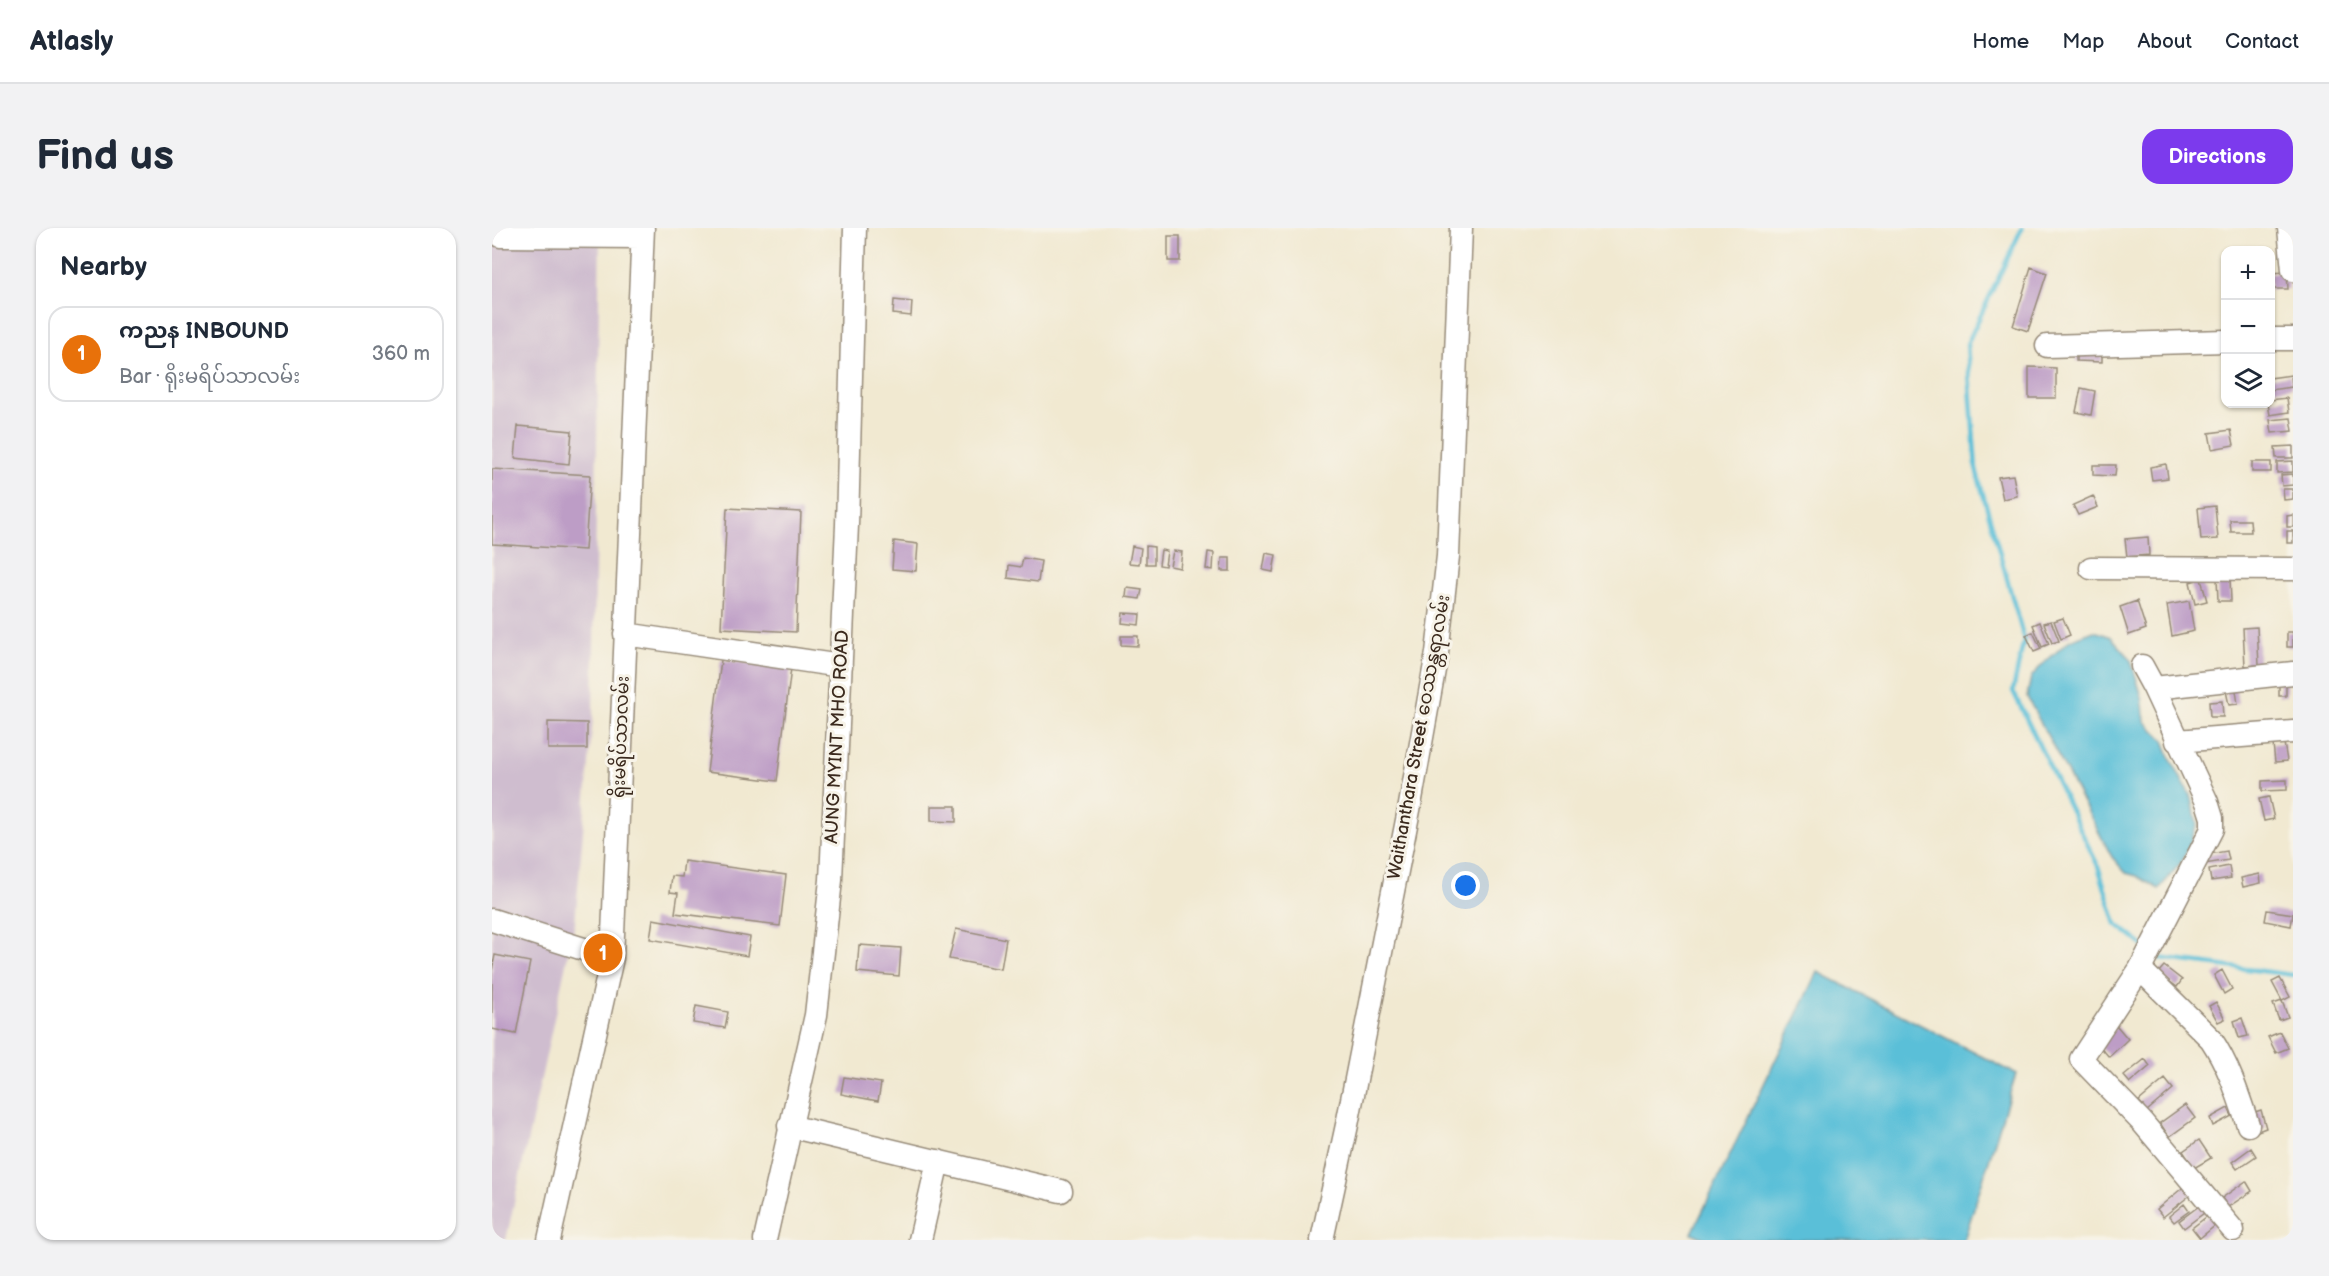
<!DOCTYPE html>
<meta charset="utf-8">
<style>
:root{--surface:#fff;--page:#f2f2f3;--text:#1f2937;--muted:#747a83;--line:#e0e1e3;--accent:#7c3aed}
body{margin:0;font-family:"Balsamiq Sans","Noto Sans Myanmar",sans-serif;background:var(--page);color:var(--text)}
.controls{position:absolute;right:18px;top:18px;display:grid;overflow:hidden;border-radius:12px;box-shadow:0 2px 4px #0004}
.controls button{width:54px;height:54px;display:grid;place-items:center;padding:0;border:0;border-bottom:2px solid var(--line);background:var(--surface);color:var(--text);font:30px sans-serif}
.you{position:absolute;left:974px;top:658px;width:21px;height:21px;margin:-15px;border:4px solid #fff;border-radius:50%;background:#1a73e8;box-shadow:0 0 0 9px #1a73e833}
.badge{display:grid;place-items:center;width:39px;height:39px;border-radius:50%;background:var(--accent);color:#fff;font-size:20px;font-weight:700}
.pin{position:absolute;translate:-50% -50%;border:3px solid #fff;box-shadow:0 2px 6px #0006}
.list{margin:0;padding:0;list-style:none}
h2{display:flex;justify-content:space-between;align-items:center;height:78px;margin:0;padding:0 24px;font-size:26px}
h2 small{font-size:20px;font-weight:400;color:var(--muted)}
.list li{display:grid;grid-template-columns:39px 1fr auto;gap:18px;align-items:center;box-sizing:border-box;height:96px;margin:0 12px 12px;padding:0 12px;border:2px solid var(--line);border-radius:18px}
.list b{display:block;font-size:22px;white-space:nowrap}
.list p{margin:0;font-size:20px;white-space:nowrap;color:var(--muted)}
.list em{font-size:20px;font-style:normal;color:var(--muted)}
.icon{flex:none;width:33px;height:33px;fill:none;stroke:currentColor;stroke-width:2;stroke-linecap:round;stroke-linejoin:round}
.map{position:relative;flex:none;width:1801px;height:1012px;overflow:hidden;border-radius:18px}
header{display:flex;align-items:center;gap:36px;box-sizing:border-box;height:84px;padding:0 30px;background:var(--surface);border-bottom:2px solid var(--line)}
header strong{font-size:28px}
nav{display:flex;gap:33px;margin-inline-start:auto;font-size:21px}
.intro{display:flex;align-items:center;justify-content:space-between;box-sizing:border-box;height:144px;padding:0 36px}
h1{margin:0;font-size:42px}
.button{padding:15px 27px;border-radius:18px;background:var(--accent);color:#fff;font-size:21px;font-weight:700}
main{display:flex;gap:36px;padding:0 36px}
aside{flex:1;background:var(--surface);border-radius:18px;box-shadow:0 2px 4px #0004}
.map>svg:first-child{display:block}
</style>
<header>
<strong>Atlasly</strong>
<nav><a>Home</a><a>Map</a><a>About</a><a>Contact</a></nav>
</header>
<div class="intro"><h1>Find us</h1><a class="button">Directions</a></div>
<main>
<aside>
<h2>Nearby<small></small></h2>
<ul class="list">
<li><span class="badge" style="background:#e8710a">1</span><div><b>ကညန INBOUND</b><p>Bar · ရိုးမရိပ်သာလမ်း</p></div><em>360 m</em></li>
</ul>
</aside>
<div class="map">
<svg width="1801" height="1012" viewBox="0 0 1801 1012">
<rect width="100%" height="100%" fill="#f7f3e8"/>
<filter id="ink" filterUnits="userSpaceOnUse"><feTurbulence type="fractalNoise" baseFrequency=".0167" numOctaves="2"/><feDisplacementMap in="SourceGraphic" scale="12" xChannelSelector="R" yChannelSelector="G"/><feConvolveMatrix kernelMatrix="1 2 1 2 8 2 1 2 1" color-interpolation-filters="sRGB"/></filter>
<filter id="wash" filterUnits="userSpaceOnUse"><feTurbulence type="fractalNoise" baseFrequency=".008" numOctaves="4" result="noise"/><feDisplacementMap in="SourceGraphic" scale="24" xChannelSelector="R" yChannelSelector="G"/><feGaussianBlur stdDeviation="1.35" result="paint"/><feColorMatrix in="noise" values="0 0 0 0 0 0 0 0 0 0 0 0 0 0 0 0 0 1.4 0 .05"/><feComposite in="paint" operator="in"/></filter>
<g filter="url(#wash)">
<rect width="100%" height="100%" fill="#f1e9d1"/>
<path fill="#cfbdcf" d="M 0,0 L 108,0 L 101,489 L 83,694 L 14,1012 L 0,1012 Z"/>
<path fill="#5abfd8" stroke="#4a747b" stroke-width="1.5" d="M 1602,403 L 1619,409 L 1638,430 L 1650,469 L 1653,493 L 1672,512 L 1678,530 L 1700,571 L 1705,597 L 1691,632 L 1667,661 L 1645,648 L 1634,645 L 1620,629 L 1535,469 L 1539,449 L 1551,436 L 1578,412 Z
M 1326,744 L 1524,846 L 1472,1012 L 1216,1012 L 1200,1005 Z"/>
<g fill="none" stroke-linecap="round" stroke-linejoin="round">
<path stroke="#5abfd8" stroke-width="4.5" d="M 1530,0 L 1475,116 L 1484,241 L 1532,411 L 1521,463 L 1606,638 L 1624,696 L 1653,719
M 1662,726 L 1667,730 L 1801,747"/>
</g>
<g id="blocks">
<path fill="#bd9dc6" d="M 676,8 L 688,8 L 688,33 L 676,33 Z
M 1539,39 L 1555,45 L 1536,103 L 1521,98 Z
M 1795,44 L 1796,61 L 1778,61 L 1778,45 Z
M 402,72 L 420,74 L 419,88 L 401,86 Z
M 1584,121 L 1610,122 L 1610,134 L 1584,133 Z
M 1537,139 L 1564,140 L 1564,170 L 1537,170 Z
M 1799,147 L 1800,159 L 1778,162 L 1778,150 Z
M 1589,160 L 1603,163 L 1599,187 L 1584,184 Z
M 1795,170 L 1797,184 L 1778,187 L 1776,176 L 1778,176 L 1778,172 Z
M 1799,190 L 1801,203 L 1780,205 L 1778,192 Z
M 26,198 L 80,203 L 77,236 L 23,230 Z
M 1739,202 L 1742,217 L 1720,221 L 1717,205 Z
M 1801,218 L 1801,230 L 1784,230 L 1783,219 Z
M 1801,233 L 1801,244 L 1785,245 L 1785,234 Z
M 1760,234 L 1779,234 L 1779,244 L 1760,244 Z
M 1674,236 L 1676,250 L 1660,252 L 1658,239 Z
M 1601,237 L 1624,237 L 1623,248 L 1601,247 Z
M 0,241 L 98,247 L 93,322 L 0,316 Z
M 1801,246 L 1801,257 L 1790,258 L 1789,247 Z
M 1521,247 L 1525,268 L 1511,271 L 1506,249 Z
M 1791,261 L 1801,261 L 1801,271 L 1792,272 Z
M 1601,268 L 1606,279 L 1586,287 L 1581,277 Z
M 1723,278 L 1726,311 L 1709,312 L 1706,280 Z
M 235,280 L 309,284 L 304,404 L 229,400 Z
M 1801,287 L 1801,299 L 1795,299 L 1795,288 Z
M 1738,292 L 1758,292 L 1759,304 L 1739,304 Z
M 1795,303 L 1801,303 L 1801,315 L 1795,315 Z
M 1656,309 L 1657,327 L 1635,329 L 1633,311 Z
M 402,313 L 426,316 L 424,343 L 400,341 Z
M 640,318 L 649,320 L 647,336 L 637,335 Z
M 654,318 L 662,319 L 662,336 L 654,336 Z
M 669,322 L 675,323 L 673,338 L 667,337 Z
M 681,323 L 690,324 L 688,340 L 678,338 Z
M 716,324 L 722,325 L 721,342 L 714,341 Z
M 774,325 L 784,327 L 781,344 L 771,342 Z
M 531,330 L 549,333 L 546,354 L 516,350 L 517,337 L 529,339 Z
M 730,330 L 738,330 L 738,343 L 729,343 Z
M 1725,350 L 1738,350 L 1739,373 L 1726,373 Z
M 1709,351 L 1715,373 L 1703,376 L 1698,354 Z
M 635,360 L 650,362 L 648,371 L 634,369 Z
M 1645,373 L 1654,401 L 1637,407 L 1628,379 Z
M 1697,373 L 1702,403 L 1680,408 L 1675,377 Z
M 631,385 L 648,386 L 647,397 L 630,395 Z
M 1571,390 L 1578,407 L 1569,411 L 1562,393 Z
M 1559,393 L 1567,413 L 1560,415 L 1552,395 Z
M 1548,394 L 1557,416 L 1550,419 L 1541,397 Z
M 1765,399 L 1767,437 L 1753,438 L 1751,400 Z
M 1541,404 L 1549,421 L 1542,424 L 1534,407 Z
M 1795,404 L 1801,404 L 1801,419 L 1795,419 Z
M 629,408 L 646,408 L 646,418 L 629,417 Z
M 229,432 L 299,440 L 285,553 L 215,544 Z
M 1787,452 L 1794,452 L 1794,468 L 1787,468 Z
M 1743,456 L 1746,476 L 1737,477 L 1733,458 Z
M 1730,473 L 1731,489 L 1718,489 L 1717,474 Z
M 56,494 L 95,495 L 95,521 L 56,521 Z
M 1792,515 L 1795,533 L 1783,534 L 1781,516 Z
M 1795,552 L 1795,562 L 1770,563 L 1770,553 Z
M 1777,569 L 1782,591 L 1772,593 L 1767,571 Z
M 439,578 L 464,578 L 464,594 L 439,593 Z
M 1735,623 L 1737,632 L 1713,636 L 1711,627 Z
M 192,633 L 294,647 L 288,698 L 183,685 L 186,665 L 178,664 L 180,648 L 190,649 Z
M 1737,638 L 1739,650 L 1719,653 L 1717,642 Z
M 1768,646 L 1769,655 L 1751,659 L 1749,650 Z
M 1775,682 L 1801,686 L 1799,698 L 1773,693 Z
M 161,691 L 258,709 L 255,728 L 158,711 Z
M 464,701 L 514,711 L 509,741 L 457,731 Z
M 367,717 L 409,720 L 407,748 L 365,744 Z
M 3,727 L 38,734 L 24,806 L 0,801 L 0,743 Z
M 1672,738 L 1690,752 L 1685,759 L 1666,745 Z
M 1730,742 L 1740,761 L 1732,766 L 1722,747 Z
M 1788,750 L 1798,769 L 1790,773 L 1796,789 L 1787,792 L 1781,776 L 1790,773 L 1780,754 Z
M 1724,774 L 1733,791 L 1726,794 L 1717,778 Z
M 204,778 L 236,784 L 233,800 L 201,795 Z
M 1750,790 L 1756,808 L 1747,810 L 1742,793 Z
M 1625,798 L 1636,811 L 1617,829 L 1606,816 Z
M 1788,804 L 1796,820 L 1784,825 L 1776,809 Z
M 1653,831 L 1658,838 L 1638,855 L 1632,848 Z
M 352,849 L 389,855 L 386,873 L 349,866 Z
M 1673,851 L 1681,861 L 1655,883 L 1647,873 Z
M 1693,877 L 1703,890 L 1677,909 L 1668,895 Z
M 1736,880 L 1740,888 L 1721,898 L 1718,890 Z
M 1769,882 L 1774,900 L 1766,903 L 1760,885 Z
M 1707,912 L 1719,930 L 1702,940 L 1691,923 Z
M 1759,920 L 1764,928 L 1745,941 L 1740,934 Z
M 1754,953 L 1760,963 L 1736,979 L 1730,970 Z
M 1695,956 L 1702,964 L 1671,989 L 1665,981 Z
M 1711,975 L 1716,982 L 1692,1000 L 1687,993 Z
M 1692,976 L 1697,983 L 1682,994 L 1677,988 Z
M 1718,986 L 1725,996 L 1708,1010 L 1700,1000 Z"/>
</g>
</g>
<g filter="url(#ink)">
<use href="#blocks" fill-opacity="0" stroke="#968a78" stroke-width="1.5"/>
<g fill="none" stroke-linecap="round" stroke-linejoin="round">
<defs>
<path id="minor" d="M 10,0 L 9,8 L 150,9
M 1797,0 L 1801,42
M 1778,111 L 1801,111
M 1555,118 L 1734,113
M 1599,340 L 1801,341
M 133,406 L 349,438
M 1650,438 L 1662,460 L 1715,574 L 1720,590 L 1720,601 L 1648,741 L 1589,831 L 1650,894 L 1741,1002
M 1662,460 L 1801,445
M 1685,513 L 1801,504
M 0,692 L 120,730
M 1648,741 L 1719,811 C 1737,838 1746,867 1756,897
M 297,898 L 569,963
M 57,1012 L 120,730 L 151,0
M 273,1012 L 324,787 L 339,652 L 355,297 L 363,0
M 428,1012 L 446,933
M 830,1012 L 855,897 L 918,577 L 945,425 L 956,328 L 969,0"/>
</defs>
<use href="#minor" stroke="#968a78" stroke-width="25"/>
<use href="#minor" stroke="#fff" stroke-width="22"/>
</g>
</g>
<g text-anchor="middle" dominant-baseline="central" stroke-width="6" stroke-linejoin="round" paint-order="stroke">
<g font-size="18" fill="#3b2a1e" stroke="#f7f3e8">
<text transform="translate(129 509) rotate(-88)">ရိုးမရိပ်သာလမ်း</text>
<text transform="translate(345 509) rotate(-87)">AUNG MYINT MHO ROAD</text>
<text transform="translate(927 509) rotate(-80)">Waithanthara Street ဝေဿန္တရာလမ်း</text>
</g>
</g>
</svg>
<div class="controls">
<button>+</button>
<button>−</button>
<button><svg class="icon" aria-label="layers" viewBox="0 0 24 24"><path d="M12 4l9 5-9 5-9-5zM3 14l9 5 9-5"/></svg></button>
</div>
<div class="you"></div>
<div class="pin badge" style="left:111px;top:725px;background:#e8710a">1</div>
</div>
</main>
